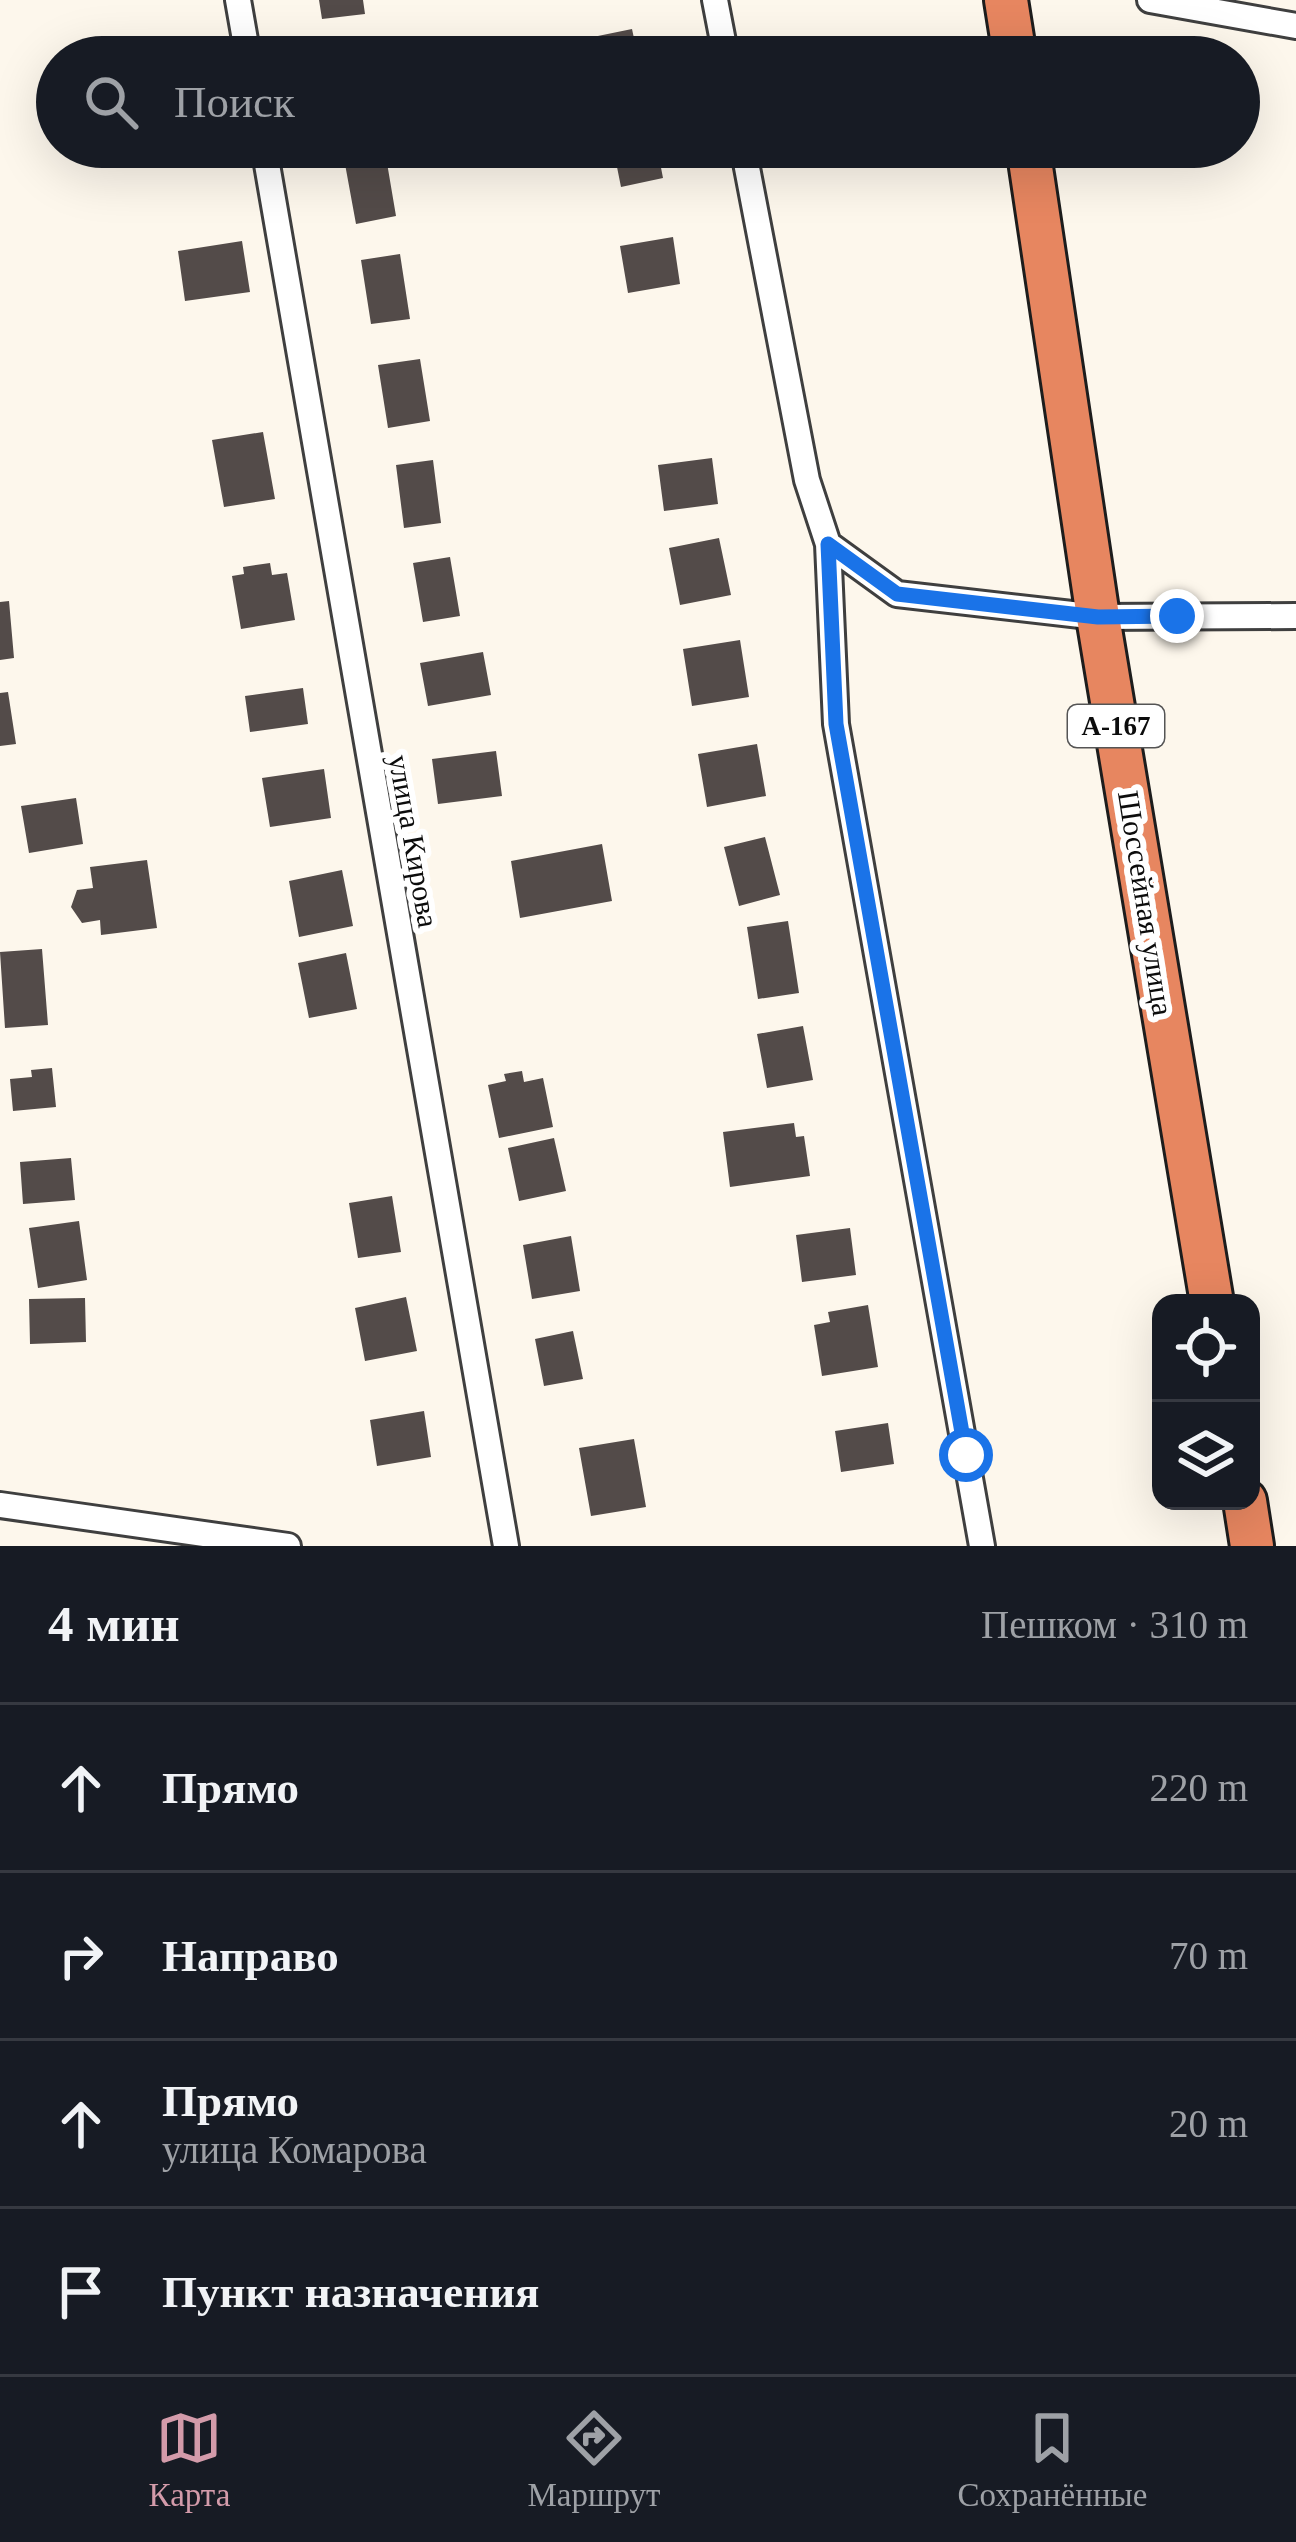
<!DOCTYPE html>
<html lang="ru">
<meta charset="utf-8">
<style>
:root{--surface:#171b24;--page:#242831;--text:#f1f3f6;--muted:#9ea1a6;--line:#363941;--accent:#d39baa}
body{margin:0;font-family:Georgia,serif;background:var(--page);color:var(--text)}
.controls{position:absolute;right:36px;bottom:36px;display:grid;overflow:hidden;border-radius:24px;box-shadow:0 12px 48px #0002}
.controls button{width:108px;height:108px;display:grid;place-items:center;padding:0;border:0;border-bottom:3px solid var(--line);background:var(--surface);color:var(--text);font:60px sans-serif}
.stop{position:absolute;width:36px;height:36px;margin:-27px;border:9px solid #1a73e8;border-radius:50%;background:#fff}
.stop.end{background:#1a73e8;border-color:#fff;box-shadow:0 3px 12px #0008}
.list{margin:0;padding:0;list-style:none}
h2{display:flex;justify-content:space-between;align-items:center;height:156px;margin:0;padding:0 48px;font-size:51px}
h2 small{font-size:39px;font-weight:400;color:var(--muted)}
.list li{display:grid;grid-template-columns:78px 1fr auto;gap:36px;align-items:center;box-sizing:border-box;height:168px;padding:0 48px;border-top:3px solid var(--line)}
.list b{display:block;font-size:45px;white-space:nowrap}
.list p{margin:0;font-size:39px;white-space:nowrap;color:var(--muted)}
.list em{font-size:39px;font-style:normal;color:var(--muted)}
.icon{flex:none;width:66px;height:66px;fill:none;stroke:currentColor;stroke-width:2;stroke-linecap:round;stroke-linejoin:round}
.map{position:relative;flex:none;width:1296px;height:1546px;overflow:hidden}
.search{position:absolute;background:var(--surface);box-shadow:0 12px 48px #0002;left:36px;right:36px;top:36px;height:132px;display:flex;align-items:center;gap:30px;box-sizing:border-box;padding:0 42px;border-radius:66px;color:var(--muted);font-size:45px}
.sheet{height:828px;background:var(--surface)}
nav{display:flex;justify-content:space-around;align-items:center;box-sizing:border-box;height:168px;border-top:3px solid var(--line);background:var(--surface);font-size:33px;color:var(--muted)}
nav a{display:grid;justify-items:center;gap:6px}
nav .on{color:var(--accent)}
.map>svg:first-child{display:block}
</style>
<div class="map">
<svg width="1296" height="1546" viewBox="0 0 1296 1546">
<rect width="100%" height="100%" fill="#fdf7ec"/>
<path fill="#534b49" d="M 319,0 L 363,0 L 365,14 L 322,19 Z
M 632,29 L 638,57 L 597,57 L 593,37 Z
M 179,37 L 180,57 L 122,57 L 121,40 Z
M 613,147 L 657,147 L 663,178 L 621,187 Z
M 386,157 L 396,216 L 356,224 L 345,164 Z
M 673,237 L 680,284 L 628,293 L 620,246 Z
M 242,241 L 250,292 L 185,301 L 178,251 Z
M 400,254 L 410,319 L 371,324 L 361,260 Z
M 420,359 L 430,421 L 388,428 L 378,365 Z
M 263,432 L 275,499 L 224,507 L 212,440 Z
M 712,458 L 718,504 L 664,511 L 658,465 Z
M 433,460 L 441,523 L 404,528 L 396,465 Z
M 719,538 L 731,595 L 680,605 L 669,548 Z
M 450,557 L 460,616 L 423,622 L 413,563 Z
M 270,563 L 272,575 L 287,573 L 295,620 L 241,629 L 232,576 L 244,574 L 243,567 Z
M 9,601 L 14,658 L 0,660 L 0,602 Z
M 740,640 L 749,697 L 692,706 L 683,649 Z
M 483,652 L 491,695 L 428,706 L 420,663 Z
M 303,688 L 308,724 L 250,732 L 245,696 Z
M 8,692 L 16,744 L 0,746 L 0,693 Z
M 757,744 L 766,796 L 707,807 L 698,754 Z
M 496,751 L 502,796 L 438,804 L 432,759 Z
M 324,769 L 331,818 L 270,827 L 262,778 Z
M 76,798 L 83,844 L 29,853 L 21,806 Z
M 765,837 L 780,895 L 739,906 L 724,847 Z
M 602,844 L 612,901 L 520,918 L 511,861 Z
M 147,860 L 157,928 L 101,935 L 100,920 L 82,923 L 71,907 L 77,890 L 93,888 L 90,867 Z
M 342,870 L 353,926 L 299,937 L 289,881 Z
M 788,921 L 799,993 L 758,999 L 747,927 Z
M 42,949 L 48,1025 L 5,1028 L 0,952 Z
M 346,953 L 357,1009 L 309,1018 L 298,963 Z
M 803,1026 L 813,1080 L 767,1088 L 757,1034 Z
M 52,1068 L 56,1107 L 13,1111 L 10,1079 L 32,1077 L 31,1070 Z
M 522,1071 L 524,1082 L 543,1078 L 553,1127 L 499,1138 L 488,1085 L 506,1081 L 504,1074 Z
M 794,1123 L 796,1137 L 804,1136 L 810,1176 L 730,1187 L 723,1132 Z
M 554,1138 L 566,1191 L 519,1201 L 508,1148 Z
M 71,1158 L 75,1200 L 23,1204 L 20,1162 Z
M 392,1196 L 401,1252 L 358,1258 L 349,1203 Z
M 79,1221 L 87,1280 L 38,1288 L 29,1228 Z
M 850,1228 L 856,1275 L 802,1282 L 796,1235 Z
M 571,1236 L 580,1291 L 532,1299 L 523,1245 Z
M 406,1297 L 417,1351 L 365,1361 L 355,1308 Z
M 85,1298 L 86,1342 L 30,1344 L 29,1299 Z
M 868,1305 L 878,1367 L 822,1376 L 814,1325 L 830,1322 L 828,1312 Z
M 573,1331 L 583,1379 L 544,1386 L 535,1339 Z
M 424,1411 L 431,1457 L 377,1466 L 370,1420 Z
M 888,1423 L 894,1464 L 841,1472 L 835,1431 Z
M 634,1439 L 646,1507 L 591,1516 L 579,1448 Z"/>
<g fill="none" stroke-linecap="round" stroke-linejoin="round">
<defs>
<path id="street" d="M 238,0 L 248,57
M 715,0 L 726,57
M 1150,0 L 1296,26
M 264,147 L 506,1546
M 743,147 L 807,480 L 828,544 L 897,594 L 1098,617 L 1296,616
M 828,544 L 836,724 L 982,1546
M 0,1505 L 288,1546"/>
<path id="highway" d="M 1006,0 L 1015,57
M 1028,147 L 1098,617 L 1212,1303
M 1245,1501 L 1252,1546"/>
</defs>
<use href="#street" stroke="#3f3f3f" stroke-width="30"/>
<use href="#highway" stroke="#1d1d1d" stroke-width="48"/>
<use href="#street" stroke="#fff" stroke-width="24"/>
<use href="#highway" stroke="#e78660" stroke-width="42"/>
</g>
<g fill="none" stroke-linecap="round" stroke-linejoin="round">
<path stroke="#1a73e8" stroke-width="15" d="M 966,1455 L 836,724 L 828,544 L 897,594 L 1098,617 L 1177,616"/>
</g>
<g text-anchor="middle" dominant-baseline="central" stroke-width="12" stroke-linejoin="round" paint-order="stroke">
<rect fill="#fff" stroke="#555" stroke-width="3" x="1068" y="705" width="96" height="42" rx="9"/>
<g font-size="27" font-weight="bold" fill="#0c0c0c">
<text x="1116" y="726">А-167</text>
</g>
<g font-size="30" fill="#0c0c0c" stroke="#fff">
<text transform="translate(414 841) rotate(80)">улица Кирова</text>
<text transform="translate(1146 903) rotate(81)">Шоссейная улица</text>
</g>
</g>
</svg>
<div class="controls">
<button><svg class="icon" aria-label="locate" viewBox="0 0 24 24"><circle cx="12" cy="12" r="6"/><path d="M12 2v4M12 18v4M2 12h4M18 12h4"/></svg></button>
<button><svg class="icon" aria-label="layers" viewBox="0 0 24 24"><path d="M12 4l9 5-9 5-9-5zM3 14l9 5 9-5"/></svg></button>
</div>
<div class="stop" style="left:966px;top:1455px"></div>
<div class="stop end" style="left:1177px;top:616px"></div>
<div class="search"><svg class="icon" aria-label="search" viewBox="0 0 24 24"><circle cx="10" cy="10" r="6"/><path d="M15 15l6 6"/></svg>Поиск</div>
</div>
<section class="sheet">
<h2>4 мин<small>Пешком · 310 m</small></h2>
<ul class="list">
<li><svg class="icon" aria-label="ahead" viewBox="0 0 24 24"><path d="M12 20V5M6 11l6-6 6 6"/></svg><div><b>Прямо</b></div><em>220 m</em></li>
<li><svg class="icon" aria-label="right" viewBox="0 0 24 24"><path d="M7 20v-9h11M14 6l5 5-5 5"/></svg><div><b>Направо</b></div><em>70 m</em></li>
<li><svg class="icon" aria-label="ahead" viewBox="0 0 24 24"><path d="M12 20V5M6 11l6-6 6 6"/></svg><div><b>Прямо</b><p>улица Комарова</p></div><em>20 m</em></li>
<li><svg class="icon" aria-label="arrive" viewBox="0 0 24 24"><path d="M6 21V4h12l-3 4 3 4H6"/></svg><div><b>Пункт назначения</b></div></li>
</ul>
</section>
<nav>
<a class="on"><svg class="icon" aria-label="map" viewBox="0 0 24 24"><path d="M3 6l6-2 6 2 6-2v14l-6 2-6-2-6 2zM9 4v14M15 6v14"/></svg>Карта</a>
<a><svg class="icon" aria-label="directions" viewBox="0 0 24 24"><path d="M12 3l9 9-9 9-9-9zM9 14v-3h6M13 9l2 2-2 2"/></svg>Маршрут</a>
<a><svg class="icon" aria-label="saved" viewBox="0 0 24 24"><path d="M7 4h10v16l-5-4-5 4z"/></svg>Сохранённые</a>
</nav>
